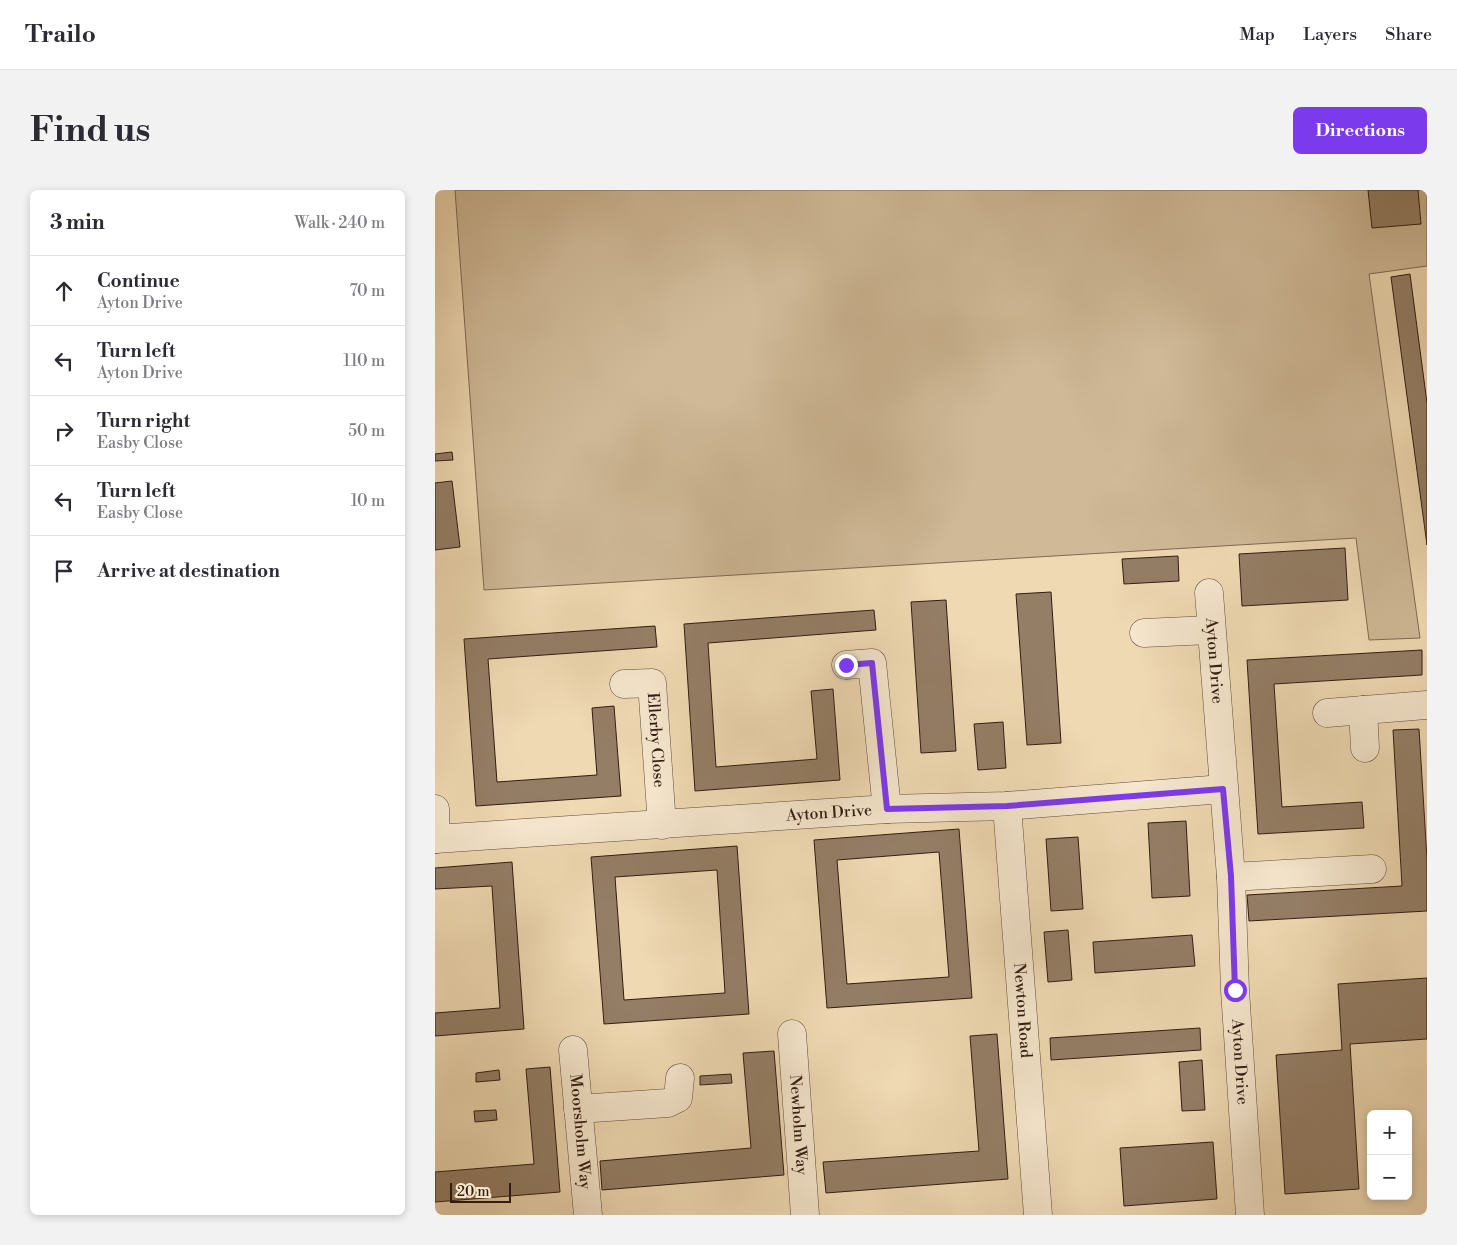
<!DOCTYPE html>
<meta charset="utf-8">
<style>
:root{--surface:#fff;--page:#f2f2f3;--text:#2b2b33;--muted:#7c7c81;--line:#e1e1e2;--accent:#7c3aed}
body{margin:0;font-family:"Libre Bodoni",serif;background:var(--page);color:var(--text)}
.controls{position:absolute;right:15px;bottom:15px;display:grid;overflow:hidden;border-radius:8px;box-shadow:0 2px 8px #0003}
.controls button{width:45px;height:45px;display:grid;place-items:center;padding:0;border:0;border-bottom:1px solid var(--line);background:var(--surface);color:var(--text);font:25px sans-serif}
.scale{position:absolute;left:15px;bottom:12px;width:61px;box-sizing:border-box;padding-left:5px;border:2px solid #321c14;border-top:0;font-size:14px;line-height:18px;white-space:nowrap;color:#321c14;-webkit-text-stroke:4px #f5e6cd;paint-order:stroke}
.stop{position:absolute;width:15px;height:15px;margin:-11px;border:4px solid #7c3aed;border-radius:50%;background:#fff}
.stop.end{background:#7c3aed;border-color:#fff;box-shadow:0 1px 5px #0008}
.list{margin:0;padding:0;list-style:none}
h2{display:flex;justify-content:space-between;align-items:center;height:65px;margin:0;padding:0 20px;font-size:21px}
h2 small{font-size:16px;font-weight:400;color:var(--muted)}
.list li{display:grid;grid-template-columns:32px 1fr auto;gap:15px;align-items:center;box-sizing:border-box;height:70px;padding:0 20px;border-top:1px solid var(--line)}
.list b{display:block;font-size:19px;white-space:nowrap}
.list p{margin:0;font-size:16px;white-space:nowrap;color:var(--muted)}
.list em{font-size:16px;font-style:normal;color:var(--muted)}
.icon{flex:none;width:28px;height:28px;fill:none;stroke:currentColor;stroke-width:2;stroke-linecap:round;stroke-linejoin:round}
.map{position:relative;flex:none;width:992px;height:1025px;overflow:hidden;border-radius:8px}
header{display:flex;align-items:center;gap:30px;box-sizing:border-box;height:70px;padding:0 25px;background:var(--surface);border-bottom:1px solid var(--line)}
header strong{font-size:24px}
nav{display:flex;gap:28px;margin-inline-start:auto;font-size:18px}
.intro{display:flex;align-items:center;justify-content:space-between;box-sizing:border-box;height:120px;padding:0 30px}
h1{margin:0;font-size:35px}
.button{padding:12px 22px;border-radius:8px;background:var(--accent);color:#fff;font-size:18px;font-weight:700}
main{display:flex;gap:30px;padding:0 30px}
aside{flex:1;background:var(--surface);border-radius:8px;box-shadow:0 2px 8px #0003}
.map>svg:first-child{display:block}
</style>
<header>
<strong>Trailo</strong>
<nav><a>Map</a><a>Layers</a><a>Share</a></nav>
</header>
<div class="intro"><h1>Find us</h1><a class="button">Directions</a></div>
<main>
<aside>
<h2>3 min<small>Walk · 240 m</small></h2>
<ul class="list">
<li><svg class="icon" aria-label="ahead" viewBox="0 0 24 24"><path d="M12 20V5M6 11l6-6 6 6"/></svg><div><b>Continue</b><p>Ayton Drive</p></div><em>70 m</em></li>
<li><svg class="icon" aria-label="left" viewBox="0 0 24 24"><path d="M17 20v-9H6M10 6l-5 5 5 5"/></svg><div><b>Turn left</b><p>Ayton Drive</p></div><em>110 m</em></li>
<li><svg class="icon" aria-label="right" viewBox="0 0 24 24"><path d="M7 20v-9h11M14 6l5 5-5 5"/></svg><div><b>Turn right</b><p>Easby Close</p></div><em>50 m</em></li>
<li><svg class="icon" aria-label="left" viewBox="0 0 24 24"><path d="M17 20v-9H6M10 6l-5 5 5 5"/></svg><div><b>Turn left</b><p>Easby Close</p></div><em>10 m</em></li>
<li><svg class="icon" aria-label="arrive" viewBox="0 0 24 24"><path d="M6 21V4h12l-3 4 3 4H6"/></svg><div><b>Arrive at destination</b></div></li>
</ul>
</aside>
<div class="map">
<svg width="992" height="1025" viewBox="0 0 992 1025">
<rect width="100%" height="100%" fill="#efd9b2"/>
<filter id="stains"><feTurbulence type="fractalNoise" baseFrequency=".004" numOctaves="4"/><feColorMatrix values="0 0 0 0 .2 0 0 0 0 .09 0 0 0 0 .02 0 0 0 .5 -.17"/></filter>
<radialGradient id="worn" r=".72"><stop offset=".6" stop-color="#630" stop-opacity="0"/><stop offset="1" stop-color="#630" stop-opacity=".3"/></radialGradient>
<path fill="#cfb997" stroke="#806a56" d="M 20,0 L 992,0 L 992,76 L 934,84 L 985,448 L 934,450 L 921,348 L 49,400 Z"/>
<path fill="#947e66" stroke="#321c14" fill-rule="evenodd" d="M 933,0 L 983,0 L 986,34 L 937,38 Z
M 975,84 L 992,213 L 992,355 L 956,87 Z
M 17,262 L 18,270 L 0,271 L 0,264 Z
M 17,291 L 25,357 L 0,360 L 0,293 Z
M 910,358 L 913,410 L 807,416 L 804,364 Z
M 743,366 L 744,391 L 689,394 L 687,369 Z
M 616,402 L 626,553 L 592,555 L 581,404 Z
M 511,410 L 521,561 L 486,563 L 476,412 Z
M 439,420 L 441,440 L 273,453 L 281,577 L 382,569 L 376,501 L 398,499 L 405,590 L 260,601 L 249,434 Z
M 220,436 L 222,457 L 53,469 L 62,592 L 162,585 L 157,518 L 179,516 L 186,606 L 41,616 L 29,449 Z
M 987,460 L 987,485 L 839,494 L 847,617 L 927,612 L 929,638 L 823,644 L 812,470 Z
M 568,532 L 571,578 L 543,580 L 539,534 Z
M 984,539 L 992,669 L 992,721 L 814,731 L 812,705 L 967,696 L 958,540 Z
M 751,631 L 755,706 L 717,708 L 713,633 Z
M 524,639 L 537,808 L 392,818 L 379,650 ZM 504,662 L 514,787 L 412,794 L 402,670 Z
M 643,647 L 648,719 L 616,721 L 611,649 Z
M 302,656 L 314,824 L 169,834 L 156,667 ZM 282,680 L 290,803 L 189,810 L 180,687 Z
M 77,672 L 89,839 L 0,846 L 0,823 L 65,818 L 57,696 L 0,699 L 0,678 Z
M 633,740 L 637,790 L 613,792 L 609,742 Z
M 757,745 L 760,776 L 660,783 L 658,752 Z
M 992,788 L 992,849 L 915,854 L 924,999 L 850,1004 L 841,865 L 907,860 L 903,794 Z
M 765,838 L 766,860 L 616,870 L 615,848 Z
M 562,844 L 573,989 L 391,1003 L 388,972 L 544,961 L 535,846 Z
M 339,861 L 349,985 L 167,1000 L 165,971 L 316,958 L 308,863 Z
M 767,870 L 770,920 L 747,921 L 744,872 Z
M 115,877 L 125,1002 L 0,1012 L 0,982 L 99,974 L 91,879 Z
M 64,880 L 65,890 L 41,892 L 41,883 Z
M 296,884 L 297,893 L 265,895 L 265,886 Z
M 61,920 L 62,930 L 40,932 L 39,921 Z
M 778,952 L 782,1009 L 689,1016 L 685,958 Z"/>
<g fill="none" stroke-linecap="round" stroke-linejoin="round">
<defs>
<g id="minor">
<path id="s1" d="M 774,403 L 796,687 L 800,800 L 815,1025"/>
<path d="M 709,443 L 775,440"/>
<path d="M 411,475 L 437,473 L 452,619"/>
<path id="s2" d="M 189,494 L 217,493 L 227,635"/>
<path d="M 928,520 L 930,558"/>
<path d="M 892,523 L 992,515"/>
<path id="s3" d="M 572,616 L 603,1025"/>
<path d="M 0,619 L 1,649"/>
<path id="s4" d="M 0,649 L 452,619 L 572,616 L 788,599"/>
<path d="M 796,687 L 937,679"/>
<path id="s5" d="M 357,844 L 370,1025"/>
<path id="s6" d="M 138,860 L 153,1025"/>
<path d="M 143,919 L 233,913 L 243,908 L 245,888"/>
</g>
</defs>
<use href="#minor" stroke="#614b3c" stroke-width="29"/>
<use href="#minor" stroke="#f5e6cd" stroke-width="28"/>
</g>
<g fill="none" stroke-linecap="round" stroke-linejoin="round">
<path stroke="#7c3aed" stroke-width="6" d="M 411,475 L 437,473 L 452,619 L 572,616 L 788,599 L 796,686 L 800,800"/>
</g>
<g text-anchor="middle" dominant-baseline="central" stroke-width="4" stroke-linejoin="round" paint-order="stroke">
<g font-size="16" fill="#321c14" stroke="#f5e6cd">
<text stroke="none"><textPath href="#s1" startOffset="68">Ayton Drive</textPath></text>
<text stroke="none"><textPath href="#s2" startOffset="85">Ellerby Close</textPath></text>
<text stroke="none"><textPath href="#s4" startOffset="395">Ayton Drive</textPath></text>
<text stroke="none"><textPath href="#s3" startOffset="205">Newton Road</textPath></text>
<text stroke="none"><textPath href="#s1" startOffset="470">Ayton Drive</textPath></text>
<text stroke="none"><textPath href="#s5" startOffset="91">Newholm Way</textPath></text>
<text stroke="none"><textPath href="#s6" startOffset="82">Moorsholm Way</textPath></text>
</g>
</g>
<rect width="100%" height="100%" filter="url(#stains)"/>
<rect width="100%" height="100%" fill="url(#worn)"/>
</svg>
<div class="controls">
<button>+</button>
<button>−</button>
</div>
<div class="scale">20 m</div>
<div class="stop" style="left:800px;top:800px"></div>
<div class="stop end" style="left:411px;top:475px"></div>
</div>
</main>
